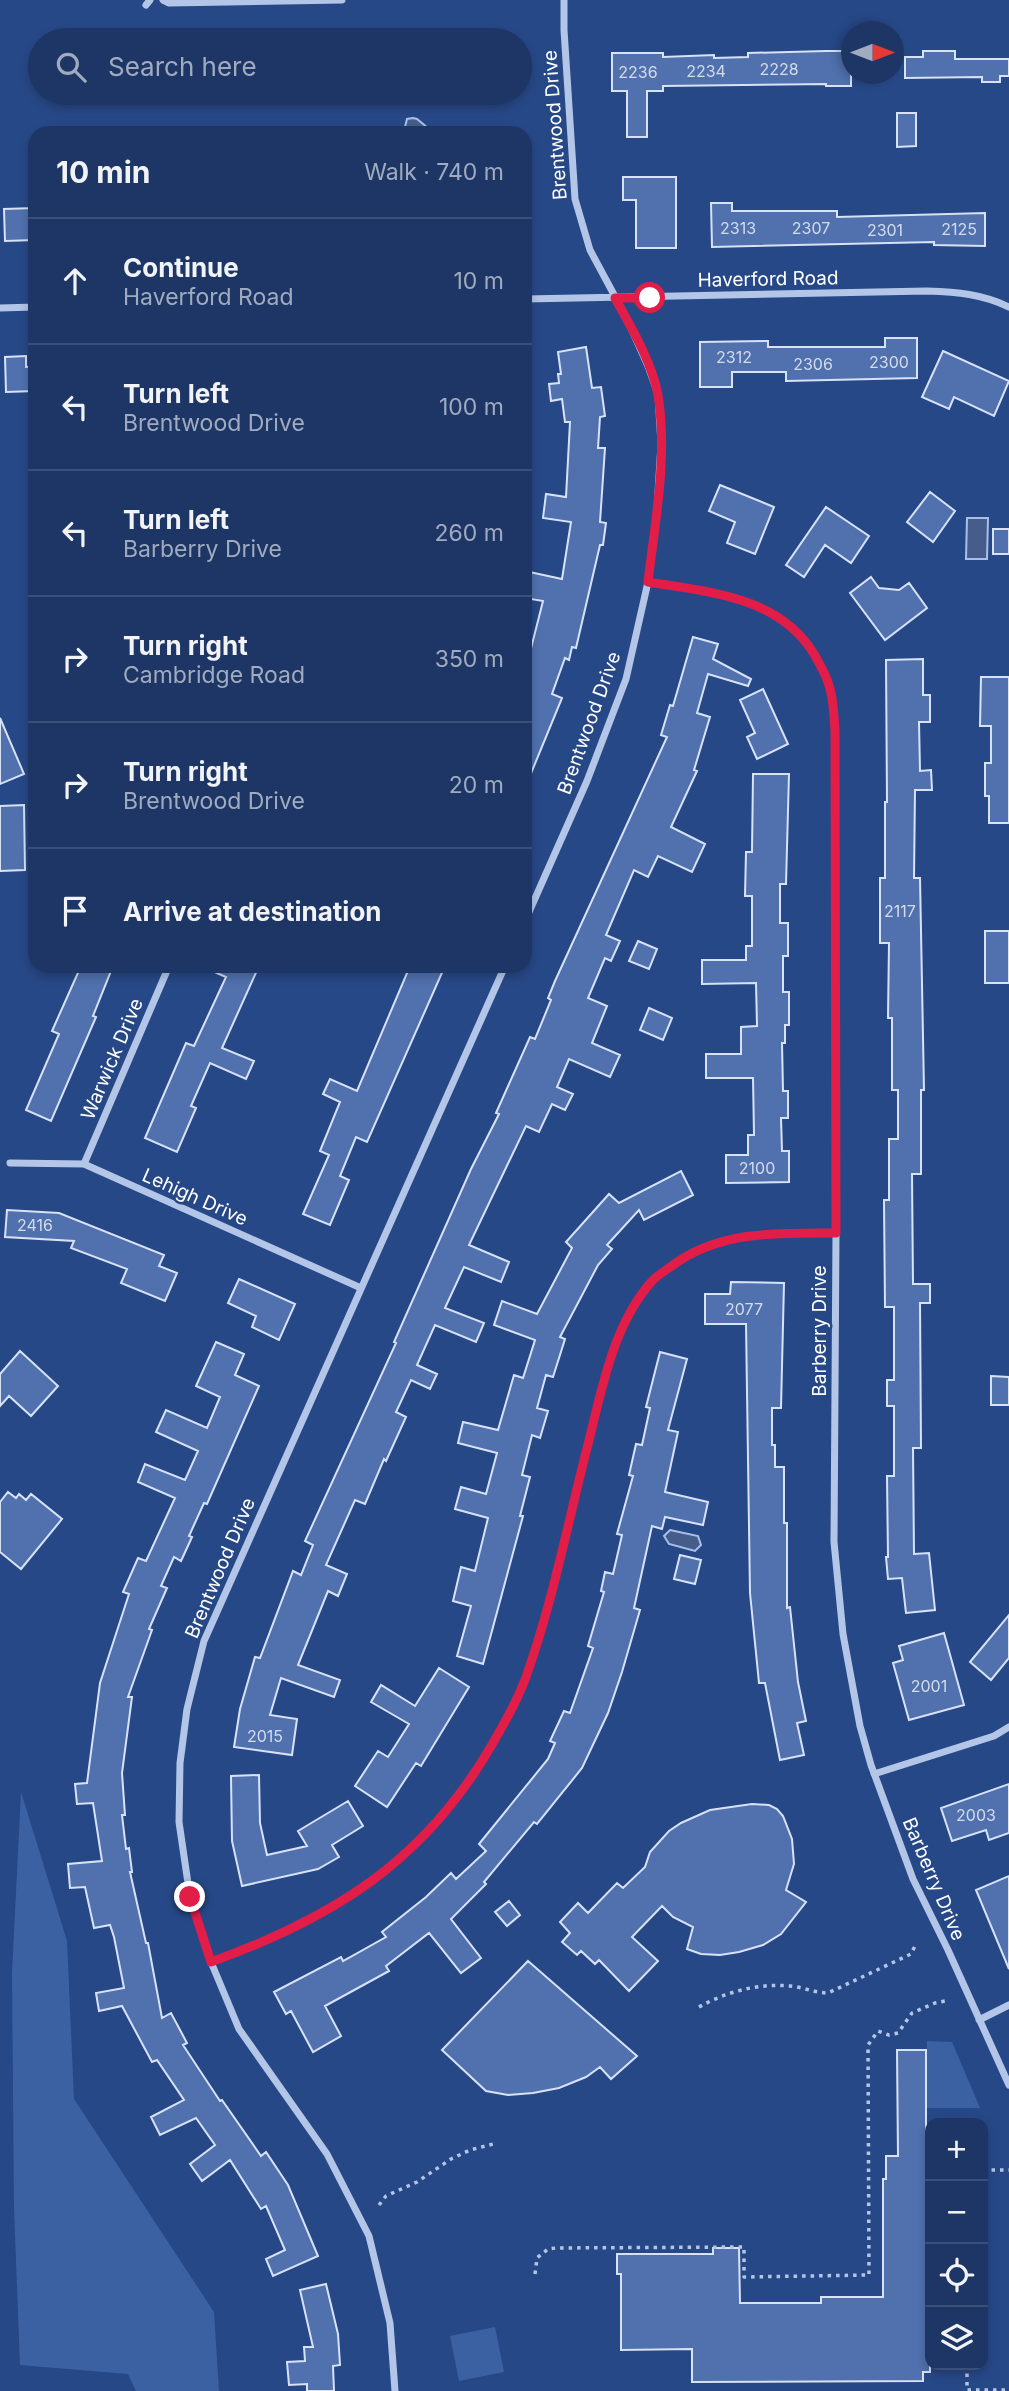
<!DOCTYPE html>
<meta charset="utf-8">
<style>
:root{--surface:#1d3665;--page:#2a416e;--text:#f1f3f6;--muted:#a0abbf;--line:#3b5079}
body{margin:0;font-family:Inter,sans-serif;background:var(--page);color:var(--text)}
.controls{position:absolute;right:21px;bottom:21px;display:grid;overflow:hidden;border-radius:14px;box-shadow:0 4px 10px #0003}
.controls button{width:63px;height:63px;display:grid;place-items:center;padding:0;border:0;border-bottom:2px solid var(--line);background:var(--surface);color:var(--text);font:35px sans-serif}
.compass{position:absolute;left:841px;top:21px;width:63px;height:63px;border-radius:50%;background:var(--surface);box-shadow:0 4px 10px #0003;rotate:90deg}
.stop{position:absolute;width:21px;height:21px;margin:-16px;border:5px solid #e11d48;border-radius:50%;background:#fff}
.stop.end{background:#e11d48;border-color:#fff;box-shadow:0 2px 7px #0008}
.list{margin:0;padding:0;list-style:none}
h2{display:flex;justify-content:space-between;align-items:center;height:91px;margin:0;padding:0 28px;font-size:30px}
h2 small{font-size:23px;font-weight:400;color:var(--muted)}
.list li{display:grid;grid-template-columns:46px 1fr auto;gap:21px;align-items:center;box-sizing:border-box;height:126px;padding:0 28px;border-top:2px solid var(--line)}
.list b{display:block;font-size:26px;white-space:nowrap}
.list p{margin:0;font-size:23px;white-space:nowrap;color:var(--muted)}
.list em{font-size:23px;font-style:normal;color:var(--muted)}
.icon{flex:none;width:38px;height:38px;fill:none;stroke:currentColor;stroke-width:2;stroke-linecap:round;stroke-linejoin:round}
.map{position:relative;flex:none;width:1009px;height:2391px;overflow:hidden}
.search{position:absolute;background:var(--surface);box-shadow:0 4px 10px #0003;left:28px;top:28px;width:504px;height:77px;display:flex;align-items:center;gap:18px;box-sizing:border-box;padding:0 24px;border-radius:38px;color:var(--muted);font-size:26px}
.panel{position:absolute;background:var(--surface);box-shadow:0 4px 10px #0003;left:28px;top:126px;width:504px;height:847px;border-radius:21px}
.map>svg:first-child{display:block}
</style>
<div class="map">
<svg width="1009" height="2391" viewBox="0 0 1009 2391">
<rect width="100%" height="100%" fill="#274887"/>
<path fill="#3c61a3" d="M 21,1792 L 67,1941 L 74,2099 L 214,2312 L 219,2391 L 136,2391 L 128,2374 L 20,2365 L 14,2207 L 12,1973 Z
M 927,2041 L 952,2042 L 980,2108 L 927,2108 Z
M 495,2327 L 504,2372 L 459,2381 L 450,2336 Z"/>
<path fill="#465d8b" stroke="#a8c0e9" stroke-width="2" d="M 413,118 L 417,119 L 434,133 L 410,133 L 405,127 L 407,119 Z
M 967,518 L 988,518 L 987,559 L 966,559 Z
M 670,1530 L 698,1536 L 701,1545 L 695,1551 L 669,1544 L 664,1536 Z"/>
<path fill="#5071ae" stroke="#d7e2f7" stroke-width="2" d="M 826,51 L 851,51 L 851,86 L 826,86 L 826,84 L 663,86 L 663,91 L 647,91 L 647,137 L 627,137 L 627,91 L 612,91 L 612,53 L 663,53 L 663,57 L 714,55 L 714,58 L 748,57 L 748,53 Z
M 923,51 L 955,51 L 955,59 L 1009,59 L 1009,76 L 1000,76 L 1000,82 L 982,82 L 982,77 L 905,78 L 905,57 L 923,57 Z
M 897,113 L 916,113 L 916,146 L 897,147 Z
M 623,177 L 676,177 L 676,248 L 636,248 L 636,200 L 623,200 Z
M 711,203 L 732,203 L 732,211 L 837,211 L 837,217 L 985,213 L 985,246 L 934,245 L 934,242 L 712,247 Z
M 35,208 L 35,240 L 5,241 L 4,209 Z
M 885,338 L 917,338 L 917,378 L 786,381 L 786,372 L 732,372 L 732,387 L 700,387 L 700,342 L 768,341 L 768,347 L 885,347 Z
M 586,347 L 592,388 L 601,387 L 605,416 L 600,417 L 598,448 L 605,448 L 600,522 L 606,523 L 603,545 L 600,545 L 576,648 L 572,647 L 569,660 L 565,658 L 552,694 L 562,698 L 525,788 L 525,672 L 543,601 L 525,598 L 525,571 L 562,579 L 571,522 L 543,518 L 546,494 L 566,497 L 570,422 L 565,422 L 562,399 L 551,401 L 549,384 L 559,383 L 558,374 L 561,374 L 558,352 Z
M 943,351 L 1009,381 L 994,416 L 954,397 L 949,409 L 922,397 Z
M 26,356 L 26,367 L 35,366 L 35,391 L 6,392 L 5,357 Z
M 720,485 L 774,507 L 755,554 L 727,543 L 735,522 L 709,511 Z
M 930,492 L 955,511 L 933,542 L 907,522 Z
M 826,507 L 869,536 L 851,563 L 825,545 L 804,577 L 786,565 Z
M 993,529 L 1009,529 L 1009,554 L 993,554 Z
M 871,577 L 879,588 L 899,590 L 909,583 L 927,608 L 885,640 L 850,593 Z
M 693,637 L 718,644 L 713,659 L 751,679 L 748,686 L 708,674 L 697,713 L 710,717 L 694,770 L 697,771 L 671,827 L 705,844 L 692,872 L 658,856 L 648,877 L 634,870 L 606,935 L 620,941 L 611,961 L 605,958 L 588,998 L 607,1006 L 592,1043 L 620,1055 L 610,1077 L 569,1059 L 557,1087 L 573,1094 L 565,1110 L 552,1104 L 539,1132 L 526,1126 L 469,1245 L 509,1262 L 501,1282 L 464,1267 L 445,1308 L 484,1323 L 476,1342 L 435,1325 L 417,1365 L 437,1374 L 430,1389 L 411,1380 L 396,1412 L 406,1417 L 386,1461 L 384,1459 L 365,1504 L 355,1500 L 326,1565 L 347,1574 L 338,1596 L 328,1591 L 298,1665 L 340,1680 L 334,1697 L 281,1678 L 270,1715 L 297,1719 L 292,1755 L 234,1747 L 240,1709 L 255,1657 L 260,1658 L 293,1571 L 301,1575 L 313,1545 L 305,1541 L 396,1343 L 394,1342 L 471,1169 L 499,1114 L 496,1113 L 530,1037 L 535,1039 L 551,1000 L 548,998 L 555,981 L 667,737 L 661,735 L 670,705 L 673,706 Z
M 923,659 L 923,695 L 930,695 L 930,722 L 919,722 L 920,771 L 931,770 L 932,790 L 915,790 L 914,878 L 920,878 L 924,1090 L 921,1090 L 921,1174 L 912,1174 L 913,1284 L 930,1284 L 930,1303 L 920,1303 L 921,1448 L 913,1448 L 914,1554 L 929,1553 L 935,1610 L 906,1613 L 902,1578 L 888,1579 L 886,1557 L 888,1557 L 887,1476 L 894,1476 L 894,1406 L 887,1406 L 887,1380 L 894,1380 L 894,1307 L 885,1307 L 884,1200 L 889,1200 L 889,1139 L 898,1139 L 898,1090 L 892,1090 L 892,1018 L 888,1018 L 889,943 L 880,943 L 880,878 L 885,878 L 885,802 L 887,802 L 886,660 Z
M 981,677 L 1009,677 L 1009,823 L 989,823 L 989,796 L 985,796 L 985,763 L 991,763 L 991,726 L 980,726 Z
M 763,689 L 788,744 L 757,759 L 747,737 L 755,733 L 740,700 Z
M 0,718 L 24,774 L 0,784 Z
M 753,774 L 789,774 L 786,884 L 780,884 L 780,923 L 788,923 L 788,956 L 783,956 L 783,992 L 789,992 L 789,1025 L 785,1025 L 785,1043 L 782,1043 L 783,1091 L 788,1091 L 788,1118 L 781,1118 L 782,1151 L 789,1151 L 789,1182 L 726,1183 L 726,1155 L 748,1155 L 748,1135 L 754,1135 L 753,1078 L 706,1078 L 706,1054 L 741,1054 L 741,1027 L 757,1026 L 756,983 L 702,984 L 702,960 L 746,960 L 746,946 L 752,946 L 752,896 L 745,896 L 746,852 L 752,852 Z
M 24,805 L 25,870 L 0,871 L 0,806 Z
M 985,931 L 1009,931 L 1009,983 L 985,983 Z
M 638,941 L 657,949 L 649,969 L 629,961 Z
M 81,966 L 113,966 L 93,1016 L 96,1017 L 51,1121 L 26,1110 L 59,1034 L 52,1031 Z
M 201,966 L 259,966 L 222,1048 L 254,1061 L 246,1079 L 210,1063 L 191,1106 L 196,1108 L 177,1152 L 145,1138 L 186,1043 L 194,1046 L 226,977 Z
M 410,966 L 445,966 L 367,1142 L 356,1137 L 340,1176 L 349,1180 L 330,1225 L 303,1214 L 329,1155 L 320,1151 L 340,1102 L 323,1094 L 330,1079 L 357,1091 Z
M 649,1008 L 672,1018 L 663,1040 L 640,1030 Z
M 681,1171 L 693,1195 L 644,1220 L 639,1210 L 607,1245 L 612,1249 L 598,1265 L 560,1337 L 565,1339 L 553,1377 L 546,1375 L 537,1408 L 548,1411 L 540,1438 L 532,1435 L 522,1475 L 530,1477 L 520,1516 L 523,1516 L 483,1664 L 457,1656 L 471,1606 L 453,1601 L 461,1567 L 475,1571 L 488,1518 L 455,1509 L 461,1487 L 486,1494 L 497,1453 L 458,1443 L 463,1422 L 498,1430 L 514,1375 L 523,1378 L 535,1340 L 494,1325 L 502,1301 L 537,1314 L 572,1248 L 566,1242 L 609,1194 L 619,1203 Z
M 7,1210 L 59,1213 L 164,1255 L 159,1266 L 177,1273 L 165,1301 L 121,1283 L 127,1269 L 71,1248 L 74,1241 L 5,1237 Z
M 239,1279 L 295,1304 L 279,1340 L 252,1327 L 256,1316 L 228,1303 Z
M 731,1282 L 784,1283 L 781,1408 L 772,1408 L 772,1445 L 775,1445 L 775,1467 L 784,1467 L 784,1523 L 787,1523 L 787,1608 L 790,1607 L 798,1682 L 806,1721 L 797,1723 L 804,1755 L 780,1760 L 765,1683 L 759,1683 L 750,1593 L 746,1324 L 705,1324 L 705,1294 L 730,1294 Z
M 216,1342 L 244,1354 L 235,1375 L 259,1386 L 207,1504 L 204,1503 L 189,1536 L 192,1537 L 181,1561 L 174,1557 L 161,1586 L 167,1588 L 149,1629 L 152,1630 L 128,1697 L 132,1697 L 122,1773 L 125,1815 L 122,1815 L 126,1849 L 129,1848 L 132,1872 L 130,1872 L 146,1943 L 148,1943 L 162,2018 L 171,2013 L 187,2043 L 183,2045 L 220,2101 L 222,2100 L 261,2156 L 266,2152 L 288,2185 L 318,2256 L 273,2276 L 266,2259 L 285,2250 L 266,2206 L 261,2209 L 230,2160 L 202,2181 L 190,2164 L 215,2145 L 196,2118 L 160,2135 L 151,2117 L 184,2100 L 157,2060 L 152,2062 L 122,2006 L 99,2011 L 96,1993 L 124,1988 L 114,1937 L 110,1925 L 94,1928 L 85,1887 L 70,1888 L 68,1864 L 102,1861 L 93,1803 L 77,1804 L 75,1784 L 87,1783 L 100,1683 L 129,1594 L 123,1592 L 138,1558 L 146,1561 L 175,1498 L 138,1482 L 145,1464 L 185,1480 L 198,1451 L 156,1432 L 166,1410 L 207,1428 L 220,1397 L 196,1386 Z
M 20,1351 L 58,1386 L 31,1416 L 9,1396 L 0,1406 L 0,1374 Z
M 660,1352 L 687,1359 L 668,1430 L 678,1432 L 665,1492 L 708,1502 L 703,1525 L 665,1517 L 662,1529 L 652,1526 L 634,1608 L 640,1610 L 622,1672 L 608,1713 L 582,1768 L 537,1824 L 534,1822 L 484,1882 L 486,1884 L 451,1919 L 481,1958 L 461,1973 L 429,1933 L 386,1966 L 389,1971 L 325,2006 L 341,2036 L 313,2052 L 291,2011 L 286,2014 L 274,1992 L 341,1957 L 343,1961 L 386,1937 L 382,1932 L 426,1897 L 451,1873 L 456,1879 L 486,1851 L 479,1844 L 548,1759 L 555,1743 L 550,1741 L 564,1711 L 570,1713 L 593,1648 L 588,1646 L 604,1592 L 601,1591 L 605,1572 L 613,1574 L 622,1535 L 617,1534 L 633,1476 L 629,1475 L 636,1444 L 642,1445 L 650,1408 L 646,1407 Z
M 991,1376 L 1009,1377 L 1009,1405 L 991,1405 Z
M 8,1492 L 16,1498 L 19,1494 L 26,1500 L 31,1494 L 62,1519 L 21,1569 L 0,1552 L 0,1502 Z
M 680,1555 L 701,1560 L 695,1584 L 674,1579 Z
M 1009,1615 L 1009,1658 L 991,1680 L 970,1662 Z
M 944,1633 L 964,1705 L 909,1720 L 893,1663 L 903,1660 L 899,1646 Z
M 439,1668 L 469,1687 L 421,1766 L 416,1763 L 387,1807 L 355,1786 L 378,1751 L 388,1757 L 409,1724 L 371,1702 L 381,1685 L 415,1706 Z
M 259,1775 L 260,1823 L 267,1855 L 307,1846 L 298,1831 L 348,1801 L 363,1826 L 332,1845 L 339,1857 L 318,1869 L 242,1886 L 232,1841 L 231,1776 Z
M 1009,1784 L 1009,1833 L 989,1840 L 986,1830 L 952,1841 L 941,1808 Z
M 752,1804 L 769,1805 L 777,1809 L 783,1816 L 792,1839 L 794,1864 L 786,1890 L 806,1902 L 781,1934 L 763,1945 L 739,1952 L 720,1955 L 701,1954 L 687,1949 L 693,1927 L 673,1917 L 662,1906 L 632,1937 L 658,1961 L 629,1991 L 599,1960 L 595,1964 L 581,1951 L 577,1955 L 562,1942 L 570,1933 L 560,1922 L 578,1903 L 588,1913 L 617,1883 L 623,1888 L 645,1867 L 650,1852 L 669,1831 L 681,1823 L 710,1810 Z
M 1009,1876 L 1009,1969 L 976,1890 Z
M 509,1901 L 520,1915 L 507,1926 L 495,1912 Z
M 528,1961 L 637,2056 L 611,2079 L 600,2067 L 586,2077 L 559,2088 L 533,2093 L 508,2095 L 486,2091 L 442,2050 Z
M 897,2050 L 926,2050 L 926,2145 L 929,2145 L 930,2175 L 930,2372 L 923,2372 L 923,2381 L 692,2382 L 692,2349 L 621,2350 L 621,2274 L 617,2274 L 617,2254 L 713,2254 L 713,2248 L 739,2248 L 740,2303 L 821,2303 L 821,2297 L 883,2297 L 883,2179 L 886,2179 L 886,2156 L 898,2156 Z
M 326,2284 L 338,2334 L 340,2365 L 333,2366 L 334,2391 L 307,2391 L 307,2384 L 289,2385 L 287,2362 L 305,2361 L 304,2347 L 313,2347 L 300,2290 Z"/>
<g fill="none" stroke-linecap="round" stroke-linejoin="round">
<path stroke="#b3c6e8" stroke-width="3.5" stroke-dasharray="3.5 5" stroke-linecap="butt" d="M 699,2007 C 726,1992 758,1983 790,1986 C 803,1987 815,1993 828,1993 L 911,1954 L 916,1944
M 983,2170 L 1009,2170
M 379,2205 L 386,2196 L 417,2182 L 451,2159 L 470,2150 L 497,2143
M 535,2274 L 537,2258 L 548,2249 L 556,2248 L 744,2247 L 744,2277 L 869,2275 L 868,2045 L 878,2031 L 889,2035 L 898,2033 L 912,2013 L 935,2003 L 945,2001
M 967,2365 L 967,2390 L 1009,2390"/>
<path stroke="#b3c6e8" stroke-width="7" d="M 163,0 L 169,3 L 342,0
M 146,5 L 150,0
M 525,299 L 927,291 C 957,292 982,294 1009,307
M 0,308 L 35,307
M 648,582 C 708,592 779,596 814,654 C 822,668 830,682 832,699 C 834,709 834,720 835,731 L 836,1233 L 834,1542 L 843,1634 L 860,1726 L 871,1765 L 913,1879 L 948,1950 L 1009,2085
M 525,921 L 587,781 L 626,679 L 648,582 L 657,510 L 661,444 L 658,394 L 648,366 L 626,317 L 590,250 L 575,199 L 564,30 L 564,0
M 10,1163 L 84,1164 L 361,1288
M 84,1164 L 169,966
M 874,1774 L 994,1736 L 1009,1727
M 211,1962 C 333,1918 423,1862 490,1748 C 503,1726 517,1702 526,1677 C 552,1604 567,1527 586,1452 C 601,1395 611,1326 652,1281 C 658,1275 666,1270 673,1265 C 721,1230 779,1233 836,1233
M 979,2020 L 1009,2005
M 395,2391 L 390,2323 L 369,2236 L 327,2154 L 239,2029 L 211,1962 L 190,1897 L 179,1822 L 180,1763 L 187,1709 L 204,1641 L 505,966"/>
</g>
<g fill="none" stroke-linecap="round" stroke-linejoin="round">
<path stroke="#e11d48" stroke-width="9" d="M 190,1897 L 211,1962 C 333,1918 423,1862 490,1748 C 503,1726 517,1702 526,1677 C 552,1604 567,1527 586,1452 C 601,1395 611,1327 652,1281 C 658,1275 666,1270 673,1265 C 721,1230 779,1233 836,1233 L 835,731 C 834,720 834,709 832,699 C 830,682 822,668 814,654 C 779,596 708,592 648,582 C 655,522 668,456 658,395 C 652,362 631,327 615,298 L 650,298"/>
</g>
<g text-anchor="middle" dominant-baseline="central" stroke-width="5" stroke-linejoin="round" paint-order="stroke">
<g font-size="16" fill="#d3dceb">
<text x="779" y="69">2228</text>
<text x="706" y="71">2234</text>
<text x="638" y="72">2236</text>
<text x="738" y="228">2313</text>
<text x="811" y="228">2307</text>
<text x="959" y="229">2125</text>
<text x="885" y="230">2301</text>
<text x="734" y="357">2312</text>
<text x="889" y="362">2300</text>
<text x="813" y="364">2306</text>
<text x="900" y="911">2117</text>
<text x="757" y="1168">2100</text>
<text x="35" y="1225">2416</text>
<text x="744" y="1309">2077</text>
<text x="929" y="1686">2001</text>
<text x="265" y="1736">2015</text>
<text x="976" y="1815">2003</text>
</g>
<g font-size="19" fill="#fff" stroke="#274887">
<text transform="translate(555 125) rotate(-94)">Brentwood Drive</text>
<text transform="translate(768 279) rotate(-1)">Haverford Road</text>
<text transform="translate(589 723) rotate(-70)">Brentwood Drive</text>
<text transform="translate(112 1059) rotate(-67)">Warwick Drive</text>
<text transform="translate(195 1197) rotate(24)">Lehigh Drive</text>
<text transform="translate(819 1331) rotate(-90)">Barberry Drive</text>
<text transform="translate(220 1568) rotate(-67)">Brentwood Drive</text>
<text transform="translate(934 1879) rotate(67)">Barberry Drive</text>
</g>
</g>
</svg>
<div class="controls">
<button>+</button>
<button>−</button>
<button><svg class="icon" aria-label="locate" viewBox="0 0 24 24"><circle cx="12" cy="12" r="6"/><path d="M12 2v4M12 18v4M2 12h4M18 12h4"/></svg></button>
<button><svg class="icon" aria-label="layers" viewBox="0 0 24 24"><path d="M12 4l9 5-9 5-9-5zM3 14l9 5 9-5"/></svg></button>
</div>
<svg class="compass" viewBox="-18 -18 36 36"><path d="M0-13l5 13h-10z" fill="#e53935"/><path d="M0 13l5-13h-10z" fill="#a0abbf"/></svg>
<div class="stop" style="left:650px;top:298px"></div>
<div class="stop end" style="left:190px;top:1897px"></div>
<div class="search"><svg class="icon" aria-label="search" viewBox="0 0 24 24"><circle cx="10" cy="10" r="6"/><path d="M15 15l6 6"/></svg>Search here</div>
<section class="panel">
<h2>10 min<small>Walk · 740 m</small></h2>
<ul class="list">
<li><svg class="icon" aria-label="ahead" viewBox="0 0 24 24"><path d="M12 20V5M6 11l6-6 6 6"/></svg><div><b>Continue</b><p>Haverford Road</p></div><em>10 m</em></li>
<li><svg class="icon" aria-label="left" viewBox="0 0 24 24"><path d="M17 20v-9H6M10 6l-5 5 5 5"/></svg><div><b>Turn left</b><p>Brentwood Drive</p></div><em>100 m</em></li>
<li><svg class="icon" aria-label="left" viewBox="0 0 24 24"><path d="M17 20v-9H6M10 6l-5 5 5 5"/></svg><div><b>Turn left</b><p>Barberry Drive</p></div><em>260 m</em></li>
<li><svg class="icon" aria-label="right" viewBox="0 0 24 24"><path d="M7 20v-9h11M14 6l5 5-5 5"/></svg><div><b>Turn right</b><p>Cambridge Road</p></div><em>350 m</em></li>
<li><svg class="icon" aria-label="right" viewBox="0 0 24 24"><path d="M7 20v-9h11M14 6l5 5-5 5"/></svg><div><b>Turn right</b><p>Brentwood Drive</p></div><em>20 m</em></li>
<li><svg class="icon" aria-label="arrive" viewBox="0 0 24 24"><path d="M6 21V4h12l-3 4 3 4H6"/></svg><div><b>Arrive at destination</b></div></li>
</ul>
</section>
</div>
